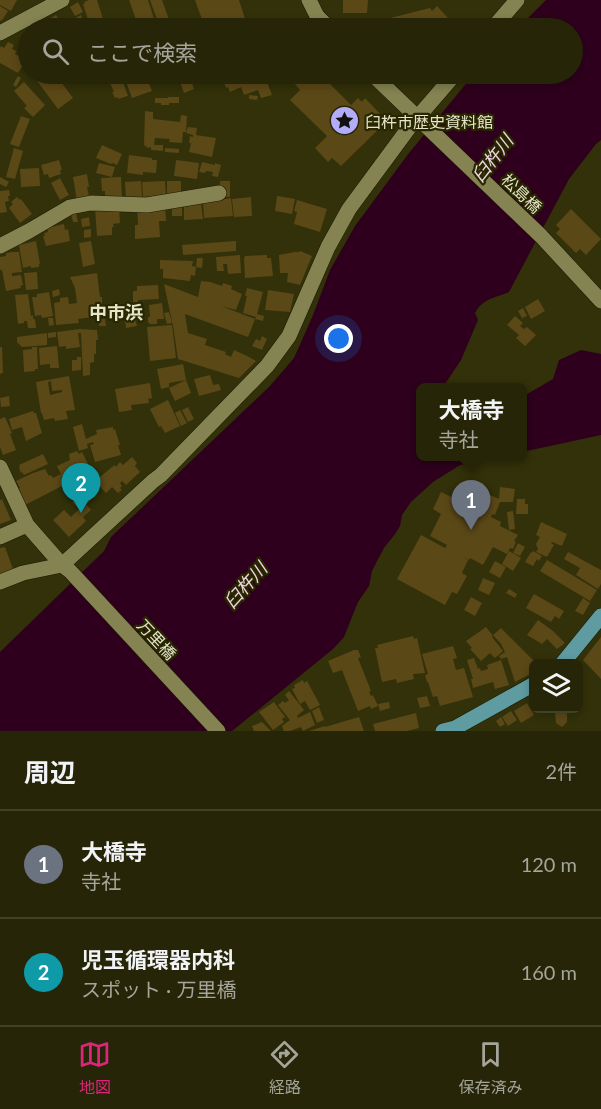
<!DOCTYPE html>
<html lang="ja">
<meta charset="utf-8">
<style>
:root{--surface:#262507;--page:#2e2d11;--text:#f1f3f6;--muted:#a4a59b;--line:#424228;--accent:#db2777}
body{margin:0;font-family:Lato,"Noto Sans JP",sans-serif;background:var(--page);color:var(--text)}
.controls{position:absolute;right:18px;bottom:18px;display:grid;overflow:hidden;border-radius:9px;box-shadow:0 3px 9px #0003}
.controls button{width:54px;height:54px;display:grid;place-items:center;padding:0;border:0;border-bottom:2px solid var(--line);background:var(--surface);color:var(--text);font:30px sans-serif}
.you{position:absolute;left:339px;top:339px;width:21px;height:21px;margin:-15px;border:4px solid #fff;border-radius:50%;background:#1a73e8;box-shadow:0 0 0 9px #1a73e833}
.badge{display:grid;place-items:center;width:39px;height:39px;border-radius:50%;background:var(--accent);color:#fff;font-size:20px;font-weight:700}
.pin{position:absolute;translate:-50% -50px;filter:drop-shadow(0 2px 3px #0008)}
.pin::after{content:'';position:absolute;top:32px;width:21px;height:18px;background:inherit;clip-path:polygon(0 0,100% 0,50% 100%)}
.popup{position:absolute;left:416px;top:383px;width:111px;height:78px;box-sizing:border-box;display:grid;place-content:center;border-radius:9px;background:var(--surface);filter:drop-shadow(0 2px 4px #0005);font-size:20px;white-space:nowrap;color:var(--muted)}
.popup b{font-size:22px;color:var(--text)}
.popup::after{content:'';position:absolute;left:50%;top:100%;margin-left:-12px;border:12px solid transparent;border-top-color:var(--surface)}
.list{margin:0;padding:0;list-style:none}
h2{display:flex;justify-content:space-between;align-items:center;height:78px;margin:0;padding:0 24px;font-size:26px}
h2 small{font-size:20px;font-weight:400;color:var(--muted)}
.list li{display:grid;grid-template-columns:39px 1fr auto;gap:18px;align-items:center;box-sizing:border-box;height:108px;padding:0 24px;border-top:2px solid var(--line)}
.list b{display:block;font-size:22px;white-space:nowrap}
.list p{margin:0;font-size:20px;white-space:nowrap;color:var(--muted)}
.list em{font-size:20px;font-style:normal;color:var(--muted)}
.icon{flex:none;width:33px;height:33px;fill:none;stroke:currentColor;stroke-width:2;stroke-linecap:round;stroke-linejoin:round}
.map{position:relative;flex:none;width:601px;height:731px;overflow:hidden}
.search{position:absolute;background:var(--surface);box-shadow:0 3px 9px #0003;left:18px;right:18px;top:18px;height:66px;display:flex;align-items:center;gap:15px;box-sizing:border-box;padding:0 21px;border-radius:33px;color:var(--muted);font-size:22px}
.sheet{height:294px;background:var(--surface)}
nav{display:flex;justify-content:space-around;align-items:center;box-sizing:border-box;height:84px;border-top:2px solid var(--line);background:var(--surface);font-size:16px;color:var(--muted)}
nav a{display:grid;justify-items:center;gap:3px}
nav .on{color:var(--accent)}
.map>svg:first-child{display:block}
</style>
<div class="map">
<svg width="601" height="731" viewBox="0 0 601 731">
<rect width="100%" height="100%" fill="#323109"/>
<path fill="#2e001d" d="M 546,0 L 601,0 L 601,140 L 596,144 L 569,179 L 509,292 C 500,296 488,298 481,305 C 478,307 477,310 475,313 L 478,320 L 461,360 L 443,387 L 420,388 L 420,456 L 502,457 L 460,465 L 433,482 L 411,502 L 402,515 L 400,526 L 395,534 L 384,548 L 375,565 L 372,571 L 369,586 L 358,602 L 344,637 L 333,649 L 232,731 L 0,731 L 0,652 L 104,551 L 111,537 L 269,387 L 294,358 L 313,315 L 330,270 L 355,226 L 409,153 L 474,74 L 572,74 L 572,28 L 518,28 Z
M 581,350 L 601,354 L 601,435 L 522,452 L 522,397 L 553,379 L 559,360 Z"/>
<path fill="#5b4817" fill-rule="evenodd" d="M 0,0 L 17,0 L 11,11 L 0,5 Z
M 89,0 L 97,0 L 103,19 L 89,23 L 83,4 L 85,4 L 84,2 Z
M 129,0 L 148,0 L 156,25 L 145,28 L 139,28 Z
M 150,0 L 162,0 L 172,28 L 160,28 Z
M 195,0 L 239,0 L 248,28 L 205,28 Z
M 343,0 L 368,0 L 367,13 L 343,13 Z
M 78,2 L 83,12 L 75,16 L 70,7 Z
M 0,6 L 8,11 L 3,19 L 0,21 Z
M 437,6 L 457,28 L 431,28 L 423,19 L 420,21 L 422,28 L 388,28 L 386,19 L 430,8 L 432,11 Z
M 56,15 L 62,25 L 81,15 L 86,28 L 91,27 L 90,24 L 95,22 L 99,21 L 99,23 L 110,19 L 114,28 L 47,28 L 44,22 Z
M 126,21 L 128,28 L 115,28 L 114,26 Z
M 8,42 L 14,45 L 12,49 L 16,51 L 15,54 L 26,60 L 18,73 L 0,63 L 0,48 L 1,46 L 4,48 Z
M 32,74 L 55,74 L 73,98 L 58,109 Z
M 106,74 L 120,74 L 128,96 L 118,99 L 118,97 L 115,98 L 112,92 L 114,92 Z
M 139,74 L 145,74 L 152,91 L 132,98 L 125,79 Z
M 180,74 L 212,74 L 212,75 L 192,83 L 194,89 L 184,93 L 179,79 L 181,77 Z
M 221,74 L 264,74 L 272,95 L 261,98 L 258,90 L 244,95 L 241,87 L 230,92 L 228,87 L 226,88 Z
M 305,74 L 320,74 L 351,105 L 358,98 L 362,102 L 365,98 L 383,117 L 380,120 L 384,124 L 341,166 L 332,158 L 328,162 L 315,148 L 327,136 L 290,100 L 300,90 L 295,84 Z
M 425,74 L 440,74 L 434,81 Z
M 18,76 L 21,78 L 16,87 L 13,85 Z
M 24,82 L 45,105 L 33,117 L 24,108 L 27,106 L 14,91 Z
M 249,95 L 258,96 L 257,100 L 249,99 Z
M 168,97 L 179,97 L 179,103 L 169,103 L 169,105 L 161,105 L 161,103 L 155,103 L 155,98 L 168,98 Z
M 145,111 L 153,112 L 153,119 L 180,122 L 181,115 L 187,116 L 186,132 L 183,132 L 182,143 L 169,142 L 170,139 L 155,138 L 154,145 L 163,145 L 163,151 L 151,150 L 151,147 L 148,148 L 144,145 Z
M 21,116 L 30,119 L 19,147 L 10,144 Z
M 188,127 L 197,128 L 196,135 L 216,138 L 212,157 L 189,152 L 191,143 L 189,143 L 190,136 L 193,137 L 193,135 L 186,133 Z
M 102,145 L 122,154 L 117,165 L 112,163 L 111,164 L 96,158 Z
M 14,148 L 23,151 L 15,179 L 6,177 Z
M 165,148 L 179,149 L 179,153 L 165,152 Z
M 129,155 L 152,158 L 152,160 L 157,160 L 156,173 L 143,172 L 143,175 L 127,173 Z
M 59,160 L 62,170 L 60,170 L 61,174 L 49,178 L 48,174 L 44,175 L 41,165 Z
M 176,160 L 199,163 L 197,179 L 174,176 Z
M 202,162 L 215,165 L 215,163 L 221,165 L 218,177 L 212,176 L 213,172 L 206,171 L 205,173 L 199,172 Z
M 99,163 L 115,167 L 112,177 L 96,173 Z
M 39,168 L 40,186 L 21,187 L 20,169 Z
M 87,174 L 89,187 L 87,187 L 89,196 L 77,201 L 73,177 Z
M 0,177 L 9,182 L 6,187 L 0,184 Z
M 121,177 L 122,199 L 113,200 L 113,196 L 105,197 L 105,191 L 102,191 L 101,178 Z
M 60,178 L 69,195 L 60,200 L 51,183 Z
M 141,181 L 142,198 L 126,199 L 125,182 Z
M 165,181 L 166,195 L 143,197 L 142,182 Z
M 167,181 L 181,181 L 181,196 L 167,196 Z
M 220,181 L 230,181 L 230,197 L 220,197 Z
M 9,190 L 10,196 L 8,196 L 9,201 L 5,202 L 7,212 L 0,213 L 0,191 Z
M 277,196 L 295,199 L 292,214 L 275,211 Z
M 17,197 L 20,200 L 21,199 L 32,214 L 20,223 L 9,208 L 13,204 L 11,202 Z
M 251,197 L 252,216 L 234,217 L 232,199 Z
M 231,198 L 233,216 L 204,218 L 203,202 Z
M 297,200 L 327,209 L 320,232 L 294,224 L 297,212 L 294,211 Z
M 172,203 L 182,203 L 182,216 L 172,216 Z
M 201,203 L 203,219 L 184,220 L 184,206 L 187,206 L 188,216 L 187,204 Z
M 165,204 L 166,221 L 159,221 L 160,237 L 135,239 L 135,225 L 138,225 L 137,205 Z
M 119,207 L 120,223 L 113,224 L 114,227 L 112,227 L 112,235 L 97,236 L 95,208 Z
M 571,209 L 601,239 L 586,255 L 580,249 L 576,253 L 556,233 L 560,229 L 556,225 Z
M 71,213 L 76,213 L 78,222 L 73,222 Z
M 89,217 L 90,226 L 82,227 L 81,219 Z
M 64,224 L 65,230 L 68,229 L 70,241 L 46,246 L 43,236 L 45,236 L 44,233 L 48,232 L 47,228 Z
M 91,229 L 91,237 L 84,238 L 84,230 Z
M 36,241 L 40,264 L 39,264 L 39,267 L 31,268 L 31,266 L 23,268 L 19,245 Z
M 91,241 L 95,264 L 83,267 L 79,243 Z
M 236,241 L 236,251 L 183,255 L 182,245 Z
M 300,251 L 312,256 L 300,285 L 287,282 L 288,273 L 280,273 L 279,255 L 295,252 L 299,252 Z
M 12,252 L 19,252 L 22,272 L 12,273 L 12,276 L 21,275 L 23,285 L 20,286 L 21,288 L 6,291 L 2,270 L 0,270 L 0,257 L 6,256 L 6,253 Z
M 240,255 L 241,273 L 228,274 L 227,264 L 223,264 L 224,271 L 217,271 L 216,257 Z
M 267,255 L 267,258 L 271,258 L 273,276 L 245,278 L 244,258 L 245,256 Z
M 197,258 L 203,258 L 202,268 L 196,267 Z
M 160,260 L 193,261 L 192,266 L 196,267 L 195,276 L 191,275 L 190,281 L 163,278 L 163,269 L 160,269 Z
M 37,272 L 38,289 L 26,290 L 24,273 Z
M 97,273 L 100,297 L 102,297 L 102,304 L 99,305 L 101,316 L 78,319 L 79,323 L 56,325 L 54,303 L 60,302 L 60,298 L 68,297 L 69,304 L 77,303 L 75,288 L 70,277 Z
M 201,281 L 210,282 L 222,286 L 223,283 L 232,286 L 231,289 L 242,294 L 236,310 L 221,306 L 255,319 L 248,337 L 185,314 L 188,333 L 207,339 L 205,345 L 226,352 L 225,354 L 231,357 L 234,350 L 249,357 L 256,361 L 239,378 L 178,359 L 173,326 L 164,284 L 198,297 Z
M 158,285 L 159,299 L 138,300 L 138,302 L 133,302 L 133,291 L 137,291 L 137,286 Z
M 247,288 L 263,292 L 257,314 L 264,316 L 263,321 L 255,319 L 256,317 L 243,313 L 247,296 L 245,296 Z
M 59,289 L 60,295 L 53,297 L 52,291 Z
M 268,290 L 294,294 L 290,312 L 265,310 Z
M 49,292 L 53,316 L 42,318 L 41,315 L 35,316 L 32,297 L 37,297 L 37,294 Z
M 28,294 L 31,316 L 33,315 L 33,319 L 35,319 L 36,328 L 28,328 L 27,321 L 24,321 L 24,323 L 18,324 L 15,295 Z
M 538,299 L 545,311 L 531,319 L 525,307 Z
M 162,303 L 164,319 L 157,319 L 157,324 L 150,324 L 148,322 L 148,317 L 150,317 L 149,305 Z
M 523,308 L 527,316 L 522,318 L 518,311 Z
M 169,312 L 172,323 L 167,324 L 164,313 Z
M 515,316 L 523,323 L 520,326 L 524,329 L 527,327 L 536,335 L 525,346 L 516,338 L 519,335 L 507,325 Z
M 48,318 L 53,318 L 54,325 L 49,326 Z
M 135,318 L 137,326 L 126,328 L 125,320 Z
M 99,319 L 105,319 L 106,326 L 99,326 Z
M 172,325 L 176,358 L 150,361 L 147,327 Z
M 80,329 L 97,330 L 98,340 L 96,340 L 96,354 L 94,354 L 94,362 L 90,363 L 90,375 L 83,376 L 81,333 L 78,333 L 80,347 L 66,349 L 66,346 L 59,347 L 57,332 Z
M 56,332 L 56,337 L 48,338 L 48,333 Z
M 47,333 L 47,345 L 22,347 L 17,342 L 17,337 Z
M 262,336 L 267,339 L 262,350 L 252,346 L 256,339 L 260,341 Z
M 57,346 L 59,368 L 50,368 L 50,364 L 40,365 L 39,348 Z
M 0,347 L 2,347 L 3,373 L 0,374 Z
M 32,347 L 37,347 L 38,369 L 35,369 L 35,371 L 24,372 L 23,350 L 32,349 Z
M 77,357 L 81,357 L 81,370 L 72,371 L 72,360 L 77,360 Z
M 183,364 L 186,380 L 169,383 L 169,387 L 161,389 L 157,369 Z
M 210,375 L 213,385 L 219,384 L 221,390 L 199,396 L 194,379 Z
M 69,376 L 75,410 L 66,411 L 68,419 L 55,421 L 54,418 L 44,420 L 42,413 L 41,413 L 36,382 ZM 51,381 L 52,391 L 62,390 L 62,392 L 50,395 L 48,382 Z
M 186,380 L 191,393 L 175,401 L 169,388 Z
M 150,383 L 152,398 L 148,399 L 149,403 L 131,405 L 132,410 L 119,412 L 115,389 Z
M 9,396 L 10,406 L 1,407 L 0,398 Z
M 168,400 L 180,426 L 165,433 L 161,426 L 159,427 L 150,409 Z
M 188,407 L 194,419 L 188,422 L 182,410 Z
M 180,410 L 187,423 L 181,426 L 175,413 Z
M 33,411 L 34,413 L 36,413 L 42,433 L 26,441 L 22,427 L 12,430 L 9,419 Z
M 5,417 L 12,433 L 10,434 L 16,450 L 3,455 L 0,447 L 0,419 Z
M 82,424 L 86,439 L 97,434 L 96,430 L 113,427 L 113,430 L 115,429 L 120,445 L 118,445 L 121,455 L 95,462 L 90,445 L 94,444 L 93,442 L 87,444 L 88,448 L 79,451 L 73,427 Z
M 77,451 L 79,454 L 82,452 L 90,468 L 76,475 L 77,477 L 65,483 L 66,484 L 25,505 L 18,490 L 20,488 L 16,481 L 33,473 L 45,469 L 49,476 L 51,475 L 53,478 L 61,474 L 57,466 L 70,460 L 69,454 Z
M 43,454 L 48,464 L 24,475 L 22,472 L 21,473 L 19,468 L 20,467 L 19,465 Z
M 132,457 L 137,463 L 135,466 L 140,472 L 126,485 L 122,481 L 120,483 L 122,486 L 120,488 L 122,490 L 118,493 L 112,487 L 106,493 L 95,481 L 112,467 L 115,465 L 116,467 L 120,462 L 123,465 Z
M 500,487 L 515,489 L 513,502 L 500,502 L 495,515 L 492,514 L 491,517 L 501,522 L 500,526 L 518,535 L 514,541 L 516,542 L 513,549 L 510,548 L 507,554 L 493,547 L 483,565 L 470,558 L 469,560 L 463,557 L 468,560 L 462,573 L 467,576 L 457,594 L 452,592 L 445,605 L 397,579 L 421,535 L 445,548 L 447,545 L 430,536 L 441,514 L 433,509 L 441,492 L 468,505 L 464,512 L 472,515 L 476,507 L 468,502 L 474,488 L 499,499 Z
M 86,494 L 91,500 L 86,504 L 91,510 L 83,517 L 86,521 L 69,537 L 53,520 L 64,510 L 71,517 L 79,509 L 72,502 L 79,495 L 82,498 Z
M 2,499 L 11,520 L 0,524 L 0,500 Z
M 517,499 L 525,499 L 525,504 L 528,504 L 528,514 L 516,514 Z
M 513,511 L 515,529 L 509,530 L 507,512 Z
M 541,522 L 567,534 L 562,546 L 552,542 L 551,543 L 554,545 L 547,557 L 536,552 L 538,549 L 536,544 L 540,537 L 536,535 Z
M 518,543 L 525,547 L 520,556 L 513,553 Z
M 5,547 L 13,569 L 0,574 L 0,548 Z
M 509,551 L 521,558 L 513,571 L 502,564 Z
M 533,551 L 542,556 L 539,561 L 537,559 L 533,566 L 525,562 L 531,552 L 532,553 Z
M 568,552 L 601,570 L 601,584 L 598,589 L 576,575 L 580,568 L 564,559 Z
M 547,560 L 597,590 L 590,601 L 540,571 Z
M 495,561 L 506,567 L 500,578 L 489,572 Z
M 483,578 L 495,583 L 489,595 L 478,590 Z
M 509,589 L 517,594 L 515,598 L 506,593 Z
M 534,594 L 564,611 L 559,619 L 555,616 L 551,622 L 526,608 Z
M 471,597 L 482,603 L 475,616 L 464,610 Z
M 583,598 L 590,603 L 583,615 L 575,611 Z
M 538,620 L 553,631 L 565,643 L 557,649 L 547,639 L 542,644 L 527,635 Z
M 486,627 L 493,636 L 492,637 L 503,651 L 495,658 L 490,653 L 481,661 L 470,649 L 472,648 L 466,641 Z
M 501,628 L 537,664 L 534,664 L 534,672 L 515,682 L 507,657 L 501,659 L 499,656 L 505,652 L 501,644 L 493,635 Z
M 413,636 L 414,639 L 417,638 L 425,673 L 413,674 L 414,679 L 397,683 L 396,679 L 382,682 L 375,648 L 378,648 L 377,645 Z
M 601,637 L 601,679 L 583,660 Z
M 453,646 L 457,658 L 453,659 L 456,670 L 464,668 L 473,697 L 440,706 L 437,696 L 433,697 L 428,682 L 427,682 L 425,675 L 428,674 L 422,654 Z
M 354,650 L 358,650 L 361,657 L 358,658 L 371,691 L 369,692 L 371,696 L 373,695 L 378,706 L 371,709 L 370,706 L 358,711 L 342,670 L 333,673 L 328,661 Z
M 474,658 L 478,669 L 480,668 L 481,671 L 488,669 L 487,665 L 501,660 L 509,685 L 495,689 L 493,682 L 473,688 L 471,679 L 473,679 L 467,660 Z
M 303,680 L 304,683 L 307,681 L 320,705 L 310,710 L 305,701 L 300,704 L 292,689 L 295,688 L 294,685 Z
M 289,691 L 304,710 L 297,716 L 298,718 L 310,712 L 315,725 L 303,731 L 301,727 L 290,731 L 284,731 L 282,726 L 290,720 L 278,705 L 283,701 L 285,703 L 289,700 L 285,695 Z
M 427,696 L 430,706 L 420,708 L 417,698 Z
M 274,702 L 285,717 L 282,719 L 284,722 L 273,730 L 259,712 Z
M 389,702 L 390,708 L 380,711 L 378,704 Z
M 527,703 L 534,715 L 521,723 L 514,711 Z
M 319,707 L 324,720 L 317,723 L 312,711 Z
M 561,709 L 567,713 L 567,722 L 562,727 L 556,723 L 555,714 Z
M 511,711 L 517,720 L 508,726 L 502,717 Z
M 416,713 L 419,728 L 407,731 L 375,731 L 373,724 Z
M 359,717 L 364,731 L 309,731 L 325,726 L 325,727 Z
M 501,717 L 505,724 L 500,727 L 496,721 Z
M 262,722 L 271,731 L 254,731 L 252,726 Z"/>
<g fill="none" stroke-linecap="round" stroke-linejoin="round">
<defs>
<path id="minor" d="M 309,0 L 317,16 L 329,28
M 493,28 L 517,0
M 0,33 L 62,0
M 372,74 L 541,236 L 601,301
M 0,246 L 29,231 L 70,207 L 91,203 L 147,205 L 219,193
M 0,467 L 27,525 L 62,565 L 70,571 L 218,731
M 0,537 L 27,525
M 0,582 L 23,573 L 62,565 L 153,481 L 161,475 L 267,366 L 289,336 L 328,247 L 349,209 L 411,125 L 455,74"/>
<path id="major" d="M 562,664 L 601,616
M 443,731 L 455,728 L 534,684"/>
</defs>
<use href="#minor" stroke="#191801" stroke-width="16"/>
<use href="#major" stroke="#191801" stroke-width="16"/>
<use href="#minor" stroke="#848351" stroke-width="15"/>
<use href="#major" stroke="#5e9ca1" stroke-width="15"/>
</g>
<defs>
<symbol id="sight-disc" viewBox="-11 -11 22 22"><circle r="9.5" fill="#b3acf9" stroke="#282700"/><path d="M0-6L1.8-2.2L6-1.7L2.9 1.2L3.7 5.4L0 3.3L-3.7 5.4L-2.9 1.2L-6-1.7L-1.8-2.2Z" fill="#111"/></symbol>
</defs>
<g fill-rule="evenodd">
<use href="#sight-disc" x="328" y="104" width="33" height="33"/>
</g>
<g text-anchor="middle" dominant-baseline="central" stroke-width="4.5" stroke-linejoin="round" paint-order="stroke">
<g font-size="16" fill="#e5e5ca" stroke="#282700" text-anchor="start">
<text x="365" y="121">臼杵市歴史資料館</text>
</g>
<g font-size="16" fill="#e5e5ca" stroke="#282700">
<text transform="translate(522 193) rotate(44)">松島橋</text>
<text transform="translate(157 639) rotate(47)">万里橋</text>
</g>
<g font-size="18" font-style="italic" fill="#eed4e0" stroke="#282700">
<text transform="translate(492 158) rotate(-52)">臼杵川</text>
<text transform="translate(245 585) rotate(-48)">臼杵川</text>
</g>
<g font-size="18" font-weight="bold" fill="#e5e5ca" stroke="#282700">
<text x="116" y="312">中市浜</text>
</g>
</g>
</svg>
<div class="controls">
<button><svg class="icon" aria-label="layers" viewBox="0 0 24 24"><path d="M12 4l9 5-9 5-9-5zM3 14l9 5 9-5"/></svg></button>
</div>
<div class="you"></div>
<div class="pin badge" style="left:471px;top:530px;background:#6b7280">1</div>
<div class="popup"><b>大橋寺</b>寺社</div>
<div class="pin badge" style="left:81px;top:513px;background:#0f9aa8">2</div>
<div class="search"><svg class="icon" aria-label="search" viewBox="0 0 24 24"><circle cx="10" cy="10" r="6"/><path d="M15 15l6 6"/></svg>ここで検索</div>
</div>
<section class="sheet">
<h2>周辺<small>2件</small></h2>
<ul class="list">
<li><span class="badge" style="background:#6b7280">1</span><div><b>大橋寺</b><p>寺社</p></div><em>120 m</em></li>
<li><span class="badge" style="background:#0f9aa8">2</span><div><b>児玉循環器内科</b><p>スポット · 万里橋</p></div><em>160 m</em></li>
</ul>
</section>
<nav>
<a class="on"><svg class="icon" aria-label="map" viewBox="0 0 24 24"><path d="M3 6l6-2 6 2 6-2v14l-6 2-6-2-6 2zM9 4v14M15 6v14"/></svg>地図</a>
<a><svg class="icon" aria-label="directions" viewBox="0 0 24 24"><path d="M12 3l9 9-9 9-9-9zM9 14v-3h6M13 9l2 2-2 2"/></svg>経路</a>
<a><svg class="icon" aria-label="saved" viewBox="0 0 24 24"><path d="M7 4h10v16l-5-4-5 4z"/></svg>保存済み</a>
</nav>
